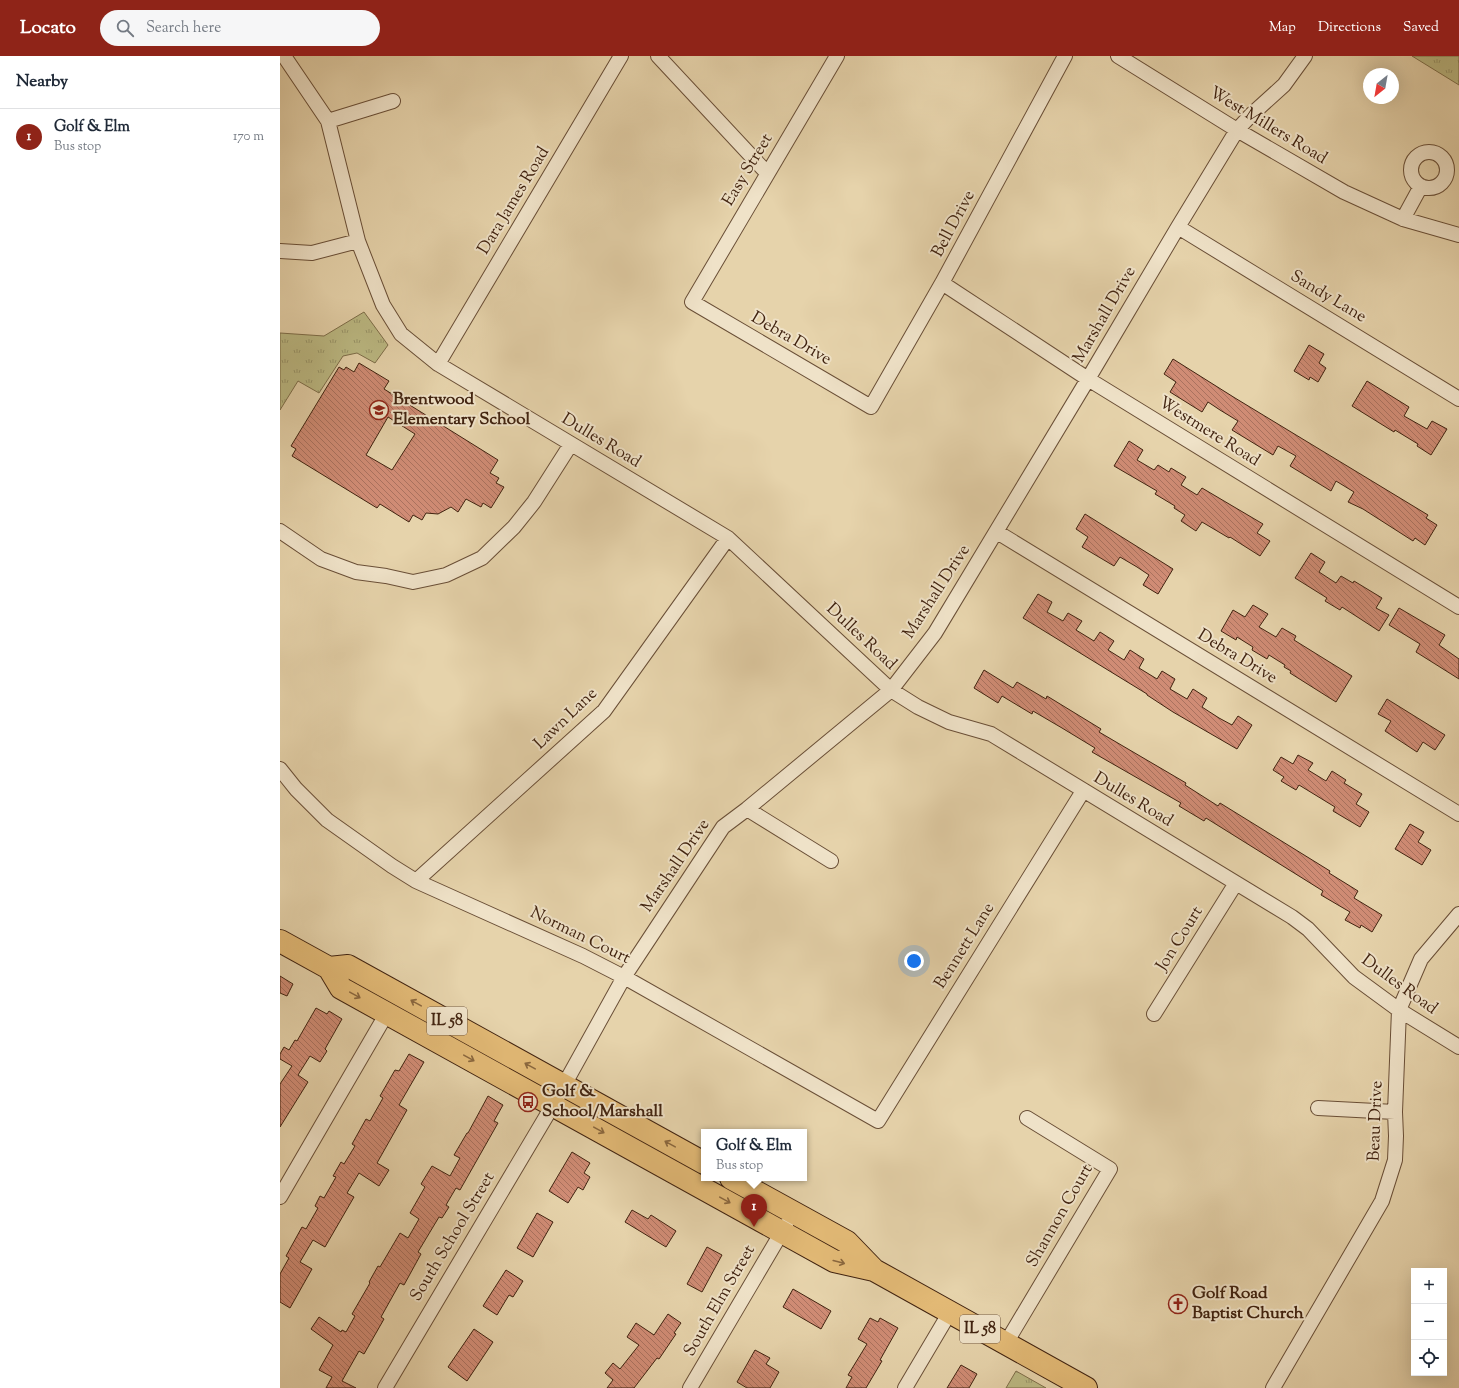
<!DOCTYPE html>
<meta charset="utf-8">
<style>
:root{--surface:#fff;--page:#f6f6f7;--text:#1f2937;--muted:#747a83;--line:#e0e1e3;--accent:#8f2418}
body{margin:0;font-family:"Sorts Mill Goudy",serif;background:var(--page);color:var(--text)}
.controls{position:absolute;right:12px;bottom:12px;display:grid;overflow:hidden;border-radius:0px;box-shadow:0 4px 16px #0002}
.controls button{width:36px;height:36px;display:grid;place-items:center;padding:0;border:0;border-bottom:1px solid var(--line);background:var(--surface);color:var(--text);font:20px sans-serif}
.compass{position:absolute;left:1083px;top:12px;width:36px;height:36px;border-radius:50%;background:var(--surface);box-shadow:0 4px 16px #0002;rotate:211deg}
.you{position:absolute;left:634px;top:905px;width:14px;height:14px;margin:-10px;border:3px solid #fff;border-radius:50%;background:#1a73e8;box-shadow:0 0 0 6px #1a73e833}
.badge{display:grid;place-items:center;width:26px;height:26px;border-radius:50%;background:var(--accent);color:#fff;font-size:13px;font-weight:700}
.pin{position:absolute;translate:-50% -33px;filter:drop-shadow(0 1px 2px #0008)}
.pin::after{content:'';position:absolute;top:21px;width:14px;height:12px;background:inherit;clip-path:polygon(0 0,100% 0,50% 100%)}
.popup{position:absolute;left:421px;top:1073px;width:106px;height:52px;box-sizing:border-box;display:grid;place-content:center;border-radius:0px;background:var(--surface);filter:drop-shadow(0 1px 3px #0005);font-size:13px;white-space:nowrap;color:var(--muted)}
.popup b{font-size:15px;color:var(--text)}
.popup::after{content:'';position:absolute;left:50%;top:100%;margin-left:-8px;border:8px solid transparent;border-top-color:var(--surface)}
.list{margin:0;padding:0;list-style:none}
h2{display:flex;justify-content:space-between;align-items:center;height:52px;margin:0;padding:0 16px;font-size:17px}
h2 small{font-size:13px;font-weight:400;color:var(--muted)}
.list li{display:grid;grid-template-columns:26px 1fr auto;gap:12px;align-items:center;box-sizing:border-box;height:56px;padding:0 16px;border-top:1px solid var(--line)}
.list b{display:block;font-size:15px;white-space:nowrap}
.list p{margin:0;font-size:13px;white-space:nowrap;color:var(--muted)}
.list em{font-size:13px;font-style:normal;color:var(--muted)}
.icon{flex:none;width:22px;height:22px;fill:none;stroke:currentColor;stroke-width:2;stroke-linecap:round;stroke-linejoin:round}
.map{position:relative;flex:none;width:1179px;height:1332px;overflow:hidden}
header{display:flex;align-items:center;gap:24px;box-sizing:border-box;height:56px;padding:0 20px;background:var(--accent);color:#fff}
header strong{font-size:19px}
nav{display:flex;gap:22px;margin-inline-start:auto;font-size:14px}
.search{width:280px;height:36px;background:var(--page);display:flex;align-items:center;gap:10px;box-sizing:border-box;padding:0 14px;border-radius:22px;color:var(--muted);font-size:15px}
main{display:flex}
aside{flex:1;background:var(--surface)}
.map>svg:first-child{display:block}
</style>
<header>
<strong>Locato</strong>
<div class="search"><svg class="icon" aria-label="search" viewBox="0 0 24 24"><circle cx="10" cy="10" r="6"/><path d="M15 15l6 6"/></svg>Search here</div>
<nav><a>Map</a><a>Directions</a><a>Saved</a></nav>
</header>
<main>
<aside>
<h2>Nearby<small></small></h2>
<ul class="list">
<li><span class="badge">1</span><div><b>Golf &amp; Elm</b><p>Bus stop</p></div><em>170 m</em></li>
</ul>
</aside>
<div class="map">
<svg width="1179" height="1332" viewBox="0 0 1179 1332">
<defs>
<pattern id="park-tufts" width="24" height="20" patternUnits="userSpaceOnUse"><rect width="24" height="20" fill="#bcba84"/><path d="M3 7l-1-3M5 7V3M7 7l1-3M15 17l-1-3M17 17v-4M19 17l1-3" fill="none" stroke="#9a976b"/></pattern>
<pattern id="building-back-hatch" width="6" height="6" patternUnits="userSpaceOnUse"><rect width="6" height="6" fill="#d08c75"/><path d="M-1 5l2 2M0 0l6 6M5-1l2 2" fill="none" stroke="#aa725f"/></pattern>
</defs>
<rect width="100%" height="100%" fill="#e6d3ab"/>
<filter id="stains"><feTurbulence type="fractalNoise" baseFrequency=".005" numOctaves="4"/><feColorMatrix values="0 0 0 0 .2 0 0 0 0 .09 0 0 0 0 .02 0 0 0 .5 -.17"/></filter>
<radialGradient id="worn" r=".72"><stop offset=".6" stop-color="#630" stop-opacity="0"/><stop offset="1" stop-color="#630" stop-opacity=".3"/></radialGradient>
<path fill="url(#park-tufts)" stroke="#7e6e4a" d="M 1132,0 L 1179,0 L 1179,29 Z
M 84,256 L 108,289 L 95,307 L 77,297 L 63,300 L 39,337 L 18,325 L 0,354 L 0,277 L 44,280 Z
M 736,1315 L 766,1332 L 726,1332 Z"/>
<path fill="url(#building-back-hatch)" stroke="#412310" fill-rule="evenodd" d="M 1029,289 L 1044,298 L 1039,307 L 1046,312 L 1038,326 L 1030,321 L 1029,324 L 1014,315 Z
M 893,303 L 955,342 L 1148,459 L 1146,462 L 1157,469 L 1145,489 L 1135,482 L 1133,485 L 1083,453 L 1068,446 L 1074,436 L 1056,425 L 1051,435 L 1010,410 L 1016,400 L 998,390 L 993,399 L 952,374 L 958,365 L 940,354 L 928,346 L 922,356 L 890,336 L 896,326 L 884,318 Z
M 79,307 L 109,325 L 104,333 L 218,404 L 210,417 L 219,422 L 216,427 L 224,431 L 211,452 L 203,447 L 201,451 L 186,443 L 178,456 L 171,451 L 158,458 L 146,457 L 142,464 L 133,459 L 129,466 L 100,448 L 97,452 L 12,400 L 16,393 L 11,390 L 59,311 L 64,314 L 66,311 L 74,316 ZM 108,361 L 135,378 L 112,414 L 86,399 Z
M 1087,325 L 1129,351 L 1124,360 L 1147,373 L 1152,365 L 1167,373 L 1151,399 L 1137,390 L 1138,388 L 1115,374 L 1114,376 L 1072,350 Z
M 849,385 L 863,394 L 857,404 L 874,414 L 878,409 L 889,416 L 891,412 L 906,421 L 901,429 L 917,439 L 922,432 L 983,468 L 977,477 L 990,485 L 980,500 L 950,481 L 949,482 L 922,466 L 916,475 L 901,465 L 905,459 L 894,452 L 895,450 L 875,438 L 877,435 L 834,410 Z
M 805,458 L 893,513 L 878,538 L 863,529 L 869,519 L 857,511 L 840,501 L 834,510 L 802,491 L 808,481 L 796,473 Z
M 1031,497 L 1045,506 L 1039,516 L 1056,527 L 1061,520 L 1073,527 L 1074,525 L 1102,542 L 1096,552 L 1109,559 L 1099,575 L 1062,551 L 1060,554 L 1045,545 L 1047,542 L 1015,522 Z
M 758,538 L 772,546 L 767,556 L 783,565 L 788,557 L 802,565 L 796,574 L 814,585 L 820,576 L 834,585 L 828,594 L 844,604 L 850,594 L 864,603 L 859,612 L 877,623 L 882,615 L 895,623 L 890,633 L 907,643 L 913,633 L 927,642 L 922,651 L 939,662 L 952,669 L 958,660 L 972,669 L 957,693 L 893,656 L 867,639 L 867,638 L 743,562 Z
M 973,549 L 988,558 L 979,571 L 996,581 L 1002,572 L 1016,580 L 1014,584 L 1072,620 L 1056,646 L 1010,617 L 1011,615 L 1004,611 L 1005,609 L 989,599 L 987,603 L 972,594 L 973,591 L 957,581 L 956,584 L 941,575 L 953,554 L 965,561 Z
M 1119,552 L 1165,579 L 1159,589 L 1179,603 L 1179,623 L 1136,596 L 1140,588 L 1109,569 Z
M 704,614 L 733,632 L 737,626 L 766,643 L 767,640 L 821,673 L 819,676 L 906,727 L 905,729 L 938,750 L 940,747 L 1050,815 L 1049,817 L 1078,835 L 1074,842 L 1102,859 L 1092,876 L 1081,869 L 1080,872 L 1065,864 L 1070,856 L 1041,839 L 1043,835 L 926,762 L 924,765 L 899,750 L 901,747 L 812,696 L 815,692 L 782,672 L 753,655 L 752,658 L 722,640 L 718,647 L 694,632 Z
M 1107,643 L 1165,679 L 1155,694 L 1143,686 L 1137,696 L 1105,675 L 1111,665 L 1098,658 Z
M 1018,699 L 1033,707 L 1028,714 L 1046,725 L 1052,715 L 1066,724 L 1064,727 L 1082,738 L 1076,748 L 1089,756 L 1080,771 L 1053,755 L 1055,751 L 1019,729 L 1016,734 L 1001,725 L 1004,721 L 993,714 L 1001,701 L 1013,708 Z
M 1130,768 L 1144,776 L 1138,786 L 1151,794 L 1142,809 L 1115,793 Z
M 0,920 L 13,928 L 7,940 L 0,937 Z
M 36,952 L 47,958 L 49,955 L 62,963 L 45,993 L 47,995 L 40,1006 L 30,1000 L 18,1019 L 28,1026 L 0,1071 L 0,1028 L 12,1010 L 0,1003 L 0,998 L 4,991 L 9,994 L 15,984 L 17,985 Z
M 129,998 L 144,1006 L 119,1049 L 127,1054 L 97,1107 L 109,1114 L 99,1130 L 79,1117 L 67,1137 L 74,1141 L 45,1191 L 33,1184 L 20,1206 L 32,1213 L 10,1252 L 0,1246 L 0,1218 L 9,1202 L 6,1200 L 22,1171 L 26,1173 L 38,1152 L 35,1150 L 40,1140 L 44,1142 L 56,1121 L 53,1120 L 61,1106 L 64,1108 L 75,1090 L 72,1088 L 86,1063 L 90,1065 L 103,1042 L 100,1040 L 115,1014 L 119,1015 Z
M 208,1040 L 223,1049 L 214,1065 L 218,1067 L 180,1134 L 176,1132 L 166,1149 L 169,1151 L 162,1162 L 159,1161 L 138,1196 L 141,1198 L 124,1229 L 120,1227 L 101,1261 L 104,1263 L 84,1298 L 79,1295 L 62,1325 L 76,1332 L 46,1332 L 52,1321 L 39,1314 L 53,1289 L 31,1273 L 39,1261 L 61,1276 L 62,1274 L 66,1276 L 75,1260 L 72,1258 L 90,1227 L 89,1226 L 98,1210 L 100,1211 L 120,1177 L 128,1182 L 139,1163 L 130,1157 L 145,1131 L 141,1128 L 152,1110 L 170,1120 L 180,1102 L 174,1099 L 187,1077 L 188,1077 Z
M 292,1096 L 310,1107 L 304,1117 L 310,1121 L 303,1134 L 298,1131 L 288,1147 L 269,1135 Z
M 352,1154 L 368,1163 L 371,1159 L 396,1175 L 386,1191 L 345,1166 Z
M 257,1157 L 273,1166 L 253,1201 L 237,1192 Z
M 427,1191 L 442,1199 L 422,1236 L 407,1228 Z
M 226,1214 L 243,1225 L 233,1241 L 229,1239 L 217,1259 L 203,1250 Z
M 513,1233 L 551,1255 L 541,1273 L 503,1251 Z
M 388,1258 L 401,1267 L 394,1277 L 396,1278 L 379,1303 L 377,1302 L 354,1332 L 327,1332 L 333,1324 L 325,1317 L 333,1307 L 340,1313 L 359,1289 L 347,1281 L 356,1267 L 374,1279 Z
M 590,1262 L 598,1266 L 600,1262 L 618,1272 L 600,1304 L 602,1305 L 586,1332 L 566,1332 L 572,1321 L 568,1319 L 587,1288 L 578,1283 Z
M 194,1273 L 213,1286 L 187,1325 L 168,1311 Z
M 475,1294 L 490,1302 L 486,1308 L 499,1316 L 490,1332 L 467,1332 L 457,1326 Z
M 681,1309 L 697,1318 L 689,1332 L 667,1332 Z"/>
<g fill="none" stroke-linecap="round" stroke-linejoin="round">
<defs>
<path id="street" d="M 4,0 L 48,65 L 78,185 L 103,249 L 121,278 L 158,308 L 448,482 L 611,634 L 638,651 L 669,666 L 711,678 L 1012,861 L 1028,873 L 1074,921 L 1119,954 L 1179,991
M 378,0 L 487,117
M 557,0 L 412,246 L 591,351 L 662,227 L 785,0
M 838,0 L 957,74 L 1064,136 L 1123,163 L 1179,179
M 48,65 L 113,45
M1131 114a18 18 0 1 1 36 0a18 18 0 1 1-36 0Z
M 1123,163 L 1141,130
M 898,171 L 1179,343
M 0,195 L 32,197 L 78,185
M 662,227 L 808,323 L 1179,551
M 158,308 L 341,0
M 0,475 L 41,503 L 76,516 L 106,520 L 133,526 L 166,519 L 202,502 L 234,471 L 254,446 L 291,388
M 717,476 L 1179,758
M 0,713 L 16,733 L 47,764 L 112,810 L 136,825 L 303,900 L 344,921 L 598,1065 L 803,735
M 467,753 L 551,805
M 136,825 L 324,655 L 448,482
M 874,958 L 956,827
M 1038,1052 L 1115,1056
M 0,1141 L 107,957
M 726,1287 L 830,1113 L 747,1062
M 105,1332 L 273,1049 L 344,921 L 443,771 L 467,753 L 611,634 L 655,577 L 808,323 L 898,171 L 957,74 L 971,59 L 1004,29 L 1025,0
M 410,1332 L 506,1169
M 625,1332 L 670,1256
M 993,1332 L 1102,1145 L 1115,1104 L 1116,1080 L 1115,1056 L 1119,954 L 1141,903 L 1179,858"/>
<path id="primary" d="M 0,885 L 49,912 L 61,932 L 554,1205 L 594,1214 L 806,1332
M 49,912 L 68,910 L 424,1107
M 451,1122 L 567,1186 L 594,1214"/>
</defs>
<use href="#street" stroke="#6a4f37" stroke-width="16"/>
<use href="#primary" stroke="#412310" stroke-width="24"/>
<use href="#street" stroke="#efe2c8" stroke-width="14"/>
<use href="#primary" stroke="#e3ba76" stroke-width="22"/>
</g>
<defs><path id="oneway-shaft" d="M-6 0H5M1.5-3L5.5 0L1.5 3" fill="none" stroke-width="1.6" stroke-linecap="round" stroke-linejoin="round"/></defs>
<g stroke="#8a673e">
<use href="#oneway-shaft" transform="translate(75 939) rotate(29)"/>
<use href="#oneway-shaft" transform="translate(136 947) rotate(-151)"/>
<use href="#oneway-shaft" transform="translate(189 1002) rotate(29)"/>
<use href="#oneway-shaft" transform="translate(250 1010) rotate(-151)"/>
<use href="#oneway-shaft" transform="translate(319 1074) rotate(29)"/>
<use href="#oneway-shaft" transform="translate(390 1088) rotate(-151)"/>
<use href="#oneway-shaft" transform="translate(445 1144) rotate(29)"/>
<use href="#oneway-shaft" transform="translate(559 1206) rotate(15)"/>
</g>
<defs>
<symbol id="school-ring" viewBox="-11 -11 22 22"><circle r="9.5" fill="#efe2c8" stroke="#8f2418" stroke-width="1.5"/><path d="M0-5L7-2L0 1L-7-2ZM-4 1L0 2.5L4 1V4Q0 6-4 4Z" fill="#8f2418"/></symbol>
<symbol id="bus-ring" viewBox="-11 -11 22 22"><circle r="9.5" fill="#efe2c8" stroke="#8f2418" stroke-width="1.5"/><path d="M-5-6H5V4H4V6H2V4H-2V6H-4V4H-5ZM-3.5-4V0h7V-4ZM-3.5 1.2v1.5H-2V1.2ZM2 1.2v1.5H3.5V1.2Z" fill="#8f2418"/></symbol>
<symbol id="church-ring" viewBox="-11 -11 22 22"><circle r="9.5" fill="#efe2c8" stroke="#8f2418" stroke-width="1.5"/><path d="M-1.2-6h2.4v3.5h3.3v2.4h-3.3V6h-2.4V-.1h-3.3v-2.4h3.3Z" fill="#8f2418"/></symbol>
</defs>
<g fill-rule="evenodd">
<use href="#school-ring" x="88" y="343" width="22" height="22"/>
<use href="#bus-ring" x="237" y="1035" width="22" height="22"/>
<use href="#church-ring" x="887" y="1237" width="22" height="22"/>
</g>
<g text-anchor="middle" dominant-baseline="central" stroke-width="4" stroke-linejoin="round" paint-order="stroke">
<g fill="#efe2c8" stroke="#755c47" stroke-width="1">
<rect x="147" y="951" width="40" height="28" rx="3"/>
<rect x="680" y="1259" width="40" height="28" rx="3"/>
</g>
<g font-size="16" font-weight="bold" fill="#412310">
<text x="167" y="965">IL 58</text>
<text x="700" y="1273">IL 58</text>
</g>
<g font-size="17" fill="#412310" stroke="#efe2c8">
<text transform="translate(988 70) rotate(31)">West Millers Road</text>
<text transform="translate(468 114) rotate(-59)">Easy Street</text>
<text transform="translate(234 145) rotate(-59)">Dara James Road</text>
<text transform="translate(674 168) rotate(-62)">Bell Drive</text>
<text transform="translate(1048 241) rotate(31)">Sandy Lane</text>
<text transform="translate(825 259) rotate(-60)">Marshall Drive</text>
<text transform="translate(511 283) rotate(30)">Debra Drive</text>
<text transform="translate(929 376) rotate(32)">Westmere Road</text>
<text transform="translate(321 385) rotate(31)">Dulles Road</text>
<text transform="translate(657 536) rotate(-57)">Marshall Drive</text>
<text transform="translate(581 581) rotate(43)">Dulles Road</text>
<text transform="translate(957 601) rotate(31)">Debra Drive</text>
<text transform="translate(286 663) rotate(-44)">Lawn Lane</text>
<text transform="translate(853 744) rotate(31)">Dulles Road</text>
<text transform="translate(396 810) rotate(-56)">Marshall Drive</text>
<text transform="translate(300 880) rotate(26)">Norman Court</text>
<text transform="translate(900 883) rotate(-58)">Jon Court</text>
<text transform="translate(685 890) rotate(-58)">Bennett Lane</text>
<text transform="translate(1119 929) rotate(36)">Dulles Road</text>
<text transform="translate(1096 1065) rotate(-88)">Beau Drive</text>
<text transform="translate(780 1160) rotate(-60)">Shannon Court</text>
<text transform="translate(173 1181) rotate(-59)">South School Street</text>
<text transform="translate(440 1245) rotate(-60)">South Elm Street</text>
</g>
<g font-size="17" font-weight="bold" fill="#412310" stroke="#efe2c8" text-anchor="start">
<text x="113" y="344">Brentwood<tspan x="113" dy="20">Elementary School</tspan></text>
<text x="262" y="1036">Golf &amp;<tspan x="262" dy="20">School/Marshall</tspan></text>
<text x="912" y="1238">Golf Road<tspan x="912" dy="20">Baptist Church</tspan></text>
</g>
</g>
<rect width="100%" height="100%" filter="url(#stains)"/>
<rect width="100%" height="100%" fill="url(#worn)"/>
</svg>
<div class="controls">
<button>+</button>
<button>−</button>
<button><svg class="icon" aria-label="locate" viewBox="0 0 24 24"><circle cx="12" cy="12" r="6"/><path d="M12 2v4M12 18v4M2 12h4M18 12h4"/></svg></button>
</div>
<svg class="compass" viewBox="-18 -18 36 36"><path d="M0-13l5 13h-10z" fill="#e53935"/><path d="M0 13l5-13h-10z" fill="#747a83"/></svg>
<div class="you"></div>
<div class="pin badge" style="left:474px;top:1171px">1</div>
<div class="popup"><b>Golf &amp; Elm</b>Bus stop</div>
</div>
</main>
